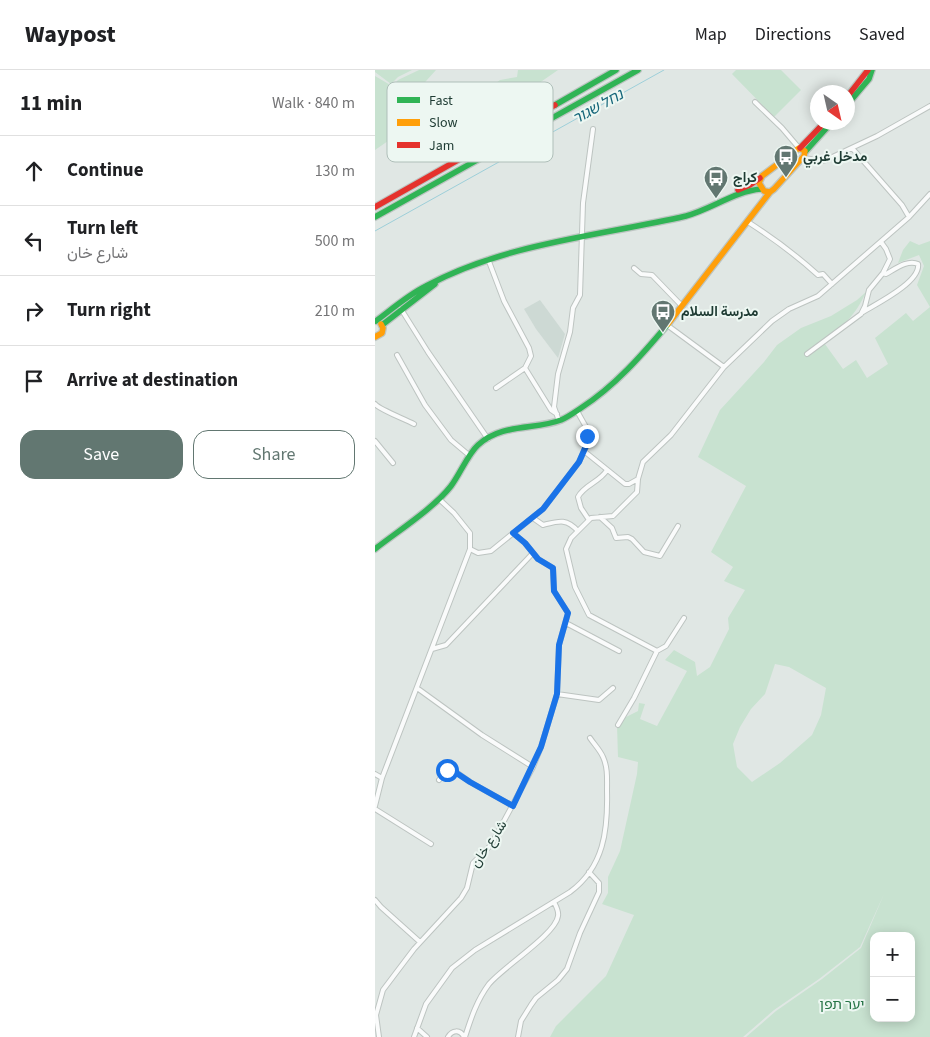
<!DOCTYPE html>
<meta charset="utf-8">
<style>
:root{--surface:#fff;--page:#f6f6f6;--text:#202124;--muted:#757577;--line:#e0e0e0;--accent:#627771}
body{margin:0;font-family:"Source Sans 3",Vazirmatn,"Noto Sans Hebrew",sans-serif;background:var(--page);color:var(--text)}
.controls{position:absolute;right:15px;bottom:15px;display:grid;overflow:hidden;border-radius:10px;box-shadow:0 2px 12px #0003}
.controls button{width:45px;height:45px;display:grid;place-items:center;padding:0;border:0;border-bottom:1px solid var(--line);background:var(--surface);color:var(--text);font:25px sans-serif}
.compass{position:absolute;left:435px;top:15px;width:45px;height:45px;border-radius:50%;background:var(--surface);box-shadow:0 2px 12px #0003;rotate:146deg}
.stop{position:absolute;width:15px;height:15px;margin:-11px;border:4px solid #1a73e8;border-radius:50%;background:#fff}
.stop.end{background:#1a73e8;border-color:#fff;box-shadow:0 1px 5px #0008}
.list{margin:0;padding:0;list-style:none}
h2{display:flex;justify-content:space-between;align-items:center;height:65px;margin:0;padding:0 20px;font-size:21px}
h2 small{font-size:16px;font-weight:400;color:var(--muted)}
.list li{display:grid;grid-template-columns:32px 1fr auto;gap:15px;align-items:center;box-sizing:border-box;height:70px;padding:0 20px;border-top:1px solid var(--line)}
.list b{display:block;font-size:19px;white-space:nowrap}
.list p{margin:0;font-size:16px;white-space:nowrap;color:var(--muted)}
.list em{font-size:16px;font-style:normal;color:var(--muted)}
.actions{display:flex;gap:10px;padding:15px 20px}
.actions a{flex:1;padding:11px 0;border:1px solid var(--accent);border-radius:15px;text-align:center;font-size:18px;color:var(--accent)}
.actions .main{background:var(--accent);color:#fff}
.icon{flex:none;width:28px;height:28px;fill:none;stroke:currentColor;stroke-width:2;stroke-linecap:round;stroke-linejoin:round}
.map{position:relative;flex:none;width:555px;height:967px;overflow:hidden}
header{display:flex;align-items:center;gap:30px;box-sizing:border-box;height:70px;padding:0 25px;background:var(--surface);border-bottom:1px solid var(--line)}
header strong{font-size:24px}
nav{display:flex;gap:28px;margin-inline-start:auto;font-size:18px}
main{display:flex}
aside{flex:1;background:var(--surface)}
.map>svg:first-child{display:block}
</style>
<header>
<strong>Waypost</strong>
<nav><a>Map</a><a>Directions</a><a>Saved</a></nav>
</header>
<main>
<aside>
<h2>11 min<small>Walk · 840 m</small></h2>
<ul class="list">
<li><svg class="icon" aria-label="ahead" viewBox="0 0 24 24"><path d="M12 20V5M6 11l6-6 6 6"/></svg><div><b>Continue</b></div><em>130 m</em></li>
<li><svg class="icon" aria-label="left" viewBox="0 0 24 24"><path d="M17 20v-9H6M10 6l-5 5 5 5"/></svg><div><b>Turn left</b><p>شارع خان</p></div><em>500 m</em></li>
<li><svg class="icon" aria-label="right" viewBox="0 0 24 24"><path d="M7 20v-9h11M14 6l5 5-5 5"/></svg><div><b>Turn right</b></div><em>210 m</em></li>
<li><svg class="icon" aria-label="arrive" viewBox="0 0 24 24"><path d="M6 21V4h12l-3 4 3 4H6"/></svg><div><b>Arrive at destination</b></div></li>
</ul>
<div class="actions"><a class="main">Save</a><a>Share</a></div>
</aside>
<div class="map">
<svg width="555" height="967" viewBox="0 0 555 967">
<rect width="100%" height="100%" fill="#e0e7e4"/>
<path fill="#cdd9d4" d="M 165,230 L 190,264 L 183,288 L 161,259 L 149,239 Z"/>
<path fill="#c8e2d0" fill-rule="evenodd" d="M 0,0 L 37,0 L 23,7 L 16,14 L 0,2 Z
M 44,0 L 61,0 L 15,51 L 16,56 L 22,55 L 29,60 L 0,80 L 0,6 L 17,16 L 23,10 Z
M 143,0 L 183,0 L 157,18 L 117,34 L 111,20 L 125,10 L 142,7 Z
M 361,0 L 406,0 L 426,20 L 399,47 L 357,4 Z
M 535,171 L 544,175 L 555,171 L 555,237 L 542,215 L 549,196 L 544,185 L 523,193 L 528,180 Z
M 491,222 C 480,246 469,256 447,270 L 468,299 L 481,290 L 492,308 L 513,294 L 500,268 L 531,243 L 538,251 L 555,237 L 555,967 L 371,967 L 401,941 L 447,909 L 486,878 L 509,824 L 485,877 L 444,909 L 399,940 L 368,967 L 175,967 L 181,956 L 231,906 L 259,845 L 227,834 L 233,823 L 233,807 L 245,781 L 262,704 L 263,692 L 243,687 L 242,656 L 249,648 L 263,641 L 264,633 L 270,634 L 265,649 L 282,656 L 312,601 L 290,590 L 299,580 L 320,592 L 322,606 L 335,597 L 354,559 L 353,548 L 370,520 L 349,511 L 358,497 L 336,482 L 371,416 L 323,387 L 345,340 L 389,292 L 402,275 L 426,258 L 456,246 L 482,230 ZM 400,594 L 414,597 L 451,618 L 446,645 L 437,665 L 405,693 L 377,712 L 362,697 L 358,674 L 365,657 L 376,639 L 390,624 ZM 499,866 L 536,866 L 536,948 L 499,948 Z"/>
<g fill="none" stroke-linecap="round" stroke-linejoin="round">
<path stroke="#9dcfd9" stroke-width="1" d="M 0,161 L 289,0"/>
<defs>
<path id="street" d="M 380,32 L 407,58 L 424,78
M 477,78 L 527,135 L 534,147
M 427,88 L 436,89 L 441,92 L 451,90 L 502,66 L 555,36
M 373,152 C 398,168 421,185 443,205 L 448,204 L 457,214
M 113,189 L 129,231 L 154,278 L 156,286 L 150,298 L 176,340 L 182,344
M 259,198 L 266,204 L 277,205 L 307,236
M 26,239 L 53,282 L 113,369
M 488,242 C 501,234 546,212 543,194 C 533,189 520,199 511,204 L 508,203
M 292,255 L 349,297
M 432,284 L 486,244 L 490,236 L 494,220 L 508,203 L 515,189 L 511,179 L 506,172
M 22,285 L 50,335 L 76,370 L 95,386
M 121,318 L 150,298
M 0,334 C 5,340 30,349 39,354
M 184,351 L 179,337 L 183,304 L 195,262 L 198,238 L 205,225 L 208,133 L 218,59
M 0,371 L 18,393
M 209,381 L 250,414 L 254,414 L 263,409
M 225,447 L 237,458 L 241,468 L 253,467 L 257,469 L 269,482 L 285,486 L 303,456
M 158,448 L 168,455 C 184,451 191,448 203,461 L 216,448 L 238,446 L 262,422 L 263,409 L 268,392 L 296,365 L 349,297 L 397,251 L 414,239 L 443,226 L 534,147 L 555,124
M 214,450 L 206,438 L 203,427 C 209,415 225,412 232,400
M 203,461 L 196,468 L 191,479 L 200,517 L 214,545 L 282,581 L 291,576 L 309,548
M 95,479 L 103,483 L 116,481 L 168,439 L 204,392 L 211,377 L 211,357 L 202,341
M 191,553 L 244,581
M 57,579 L 71,575 L 158,483
M 42,618 L 107,665 L 158,697
M 182,624 L 224,630 L 238,618
M 243,655 L 259,628 L 282,581
M 0,704 L 7,708
M 64,710 L 74,697 L 95,712 L 138,736
M 0,736 L 7,708 L 95,479 L 95,463 L 79,443 L 64,429
M 0,739 L 56,774
M 0,830 L 6,837 L 45,872
M 42,958 L 52,967
M 4,967 L 1,945 L 8,920 L 39,879 L 86,828 L 92,818 L 98,793 L 116,775 L 158,697 L 166,677 L 182,624 L 184,575 L 193,543 L 179,521 L 178,498 L 163,489 L 150,473 L 138,463
M 39,967 L 51,934 L 77,898 L 100,880 L 195,822 C 229,797 233,760 232,721 C 232,709 233,698 228,687 C 225,680 219,674 215,668
M 73,967 C 77,960 85,959 89,967
M 90,967 C 96,948 102,930 114,914 C 128,897 181,864 183,846 C 184,841 181,836 179,832
M 143,967 L 146,951 L 156,935 L 161,928 L 183,910 L 192,899 L 205,863 L 224,822 L 224,813 L 214,802"/>
<path id="fast" d="M 180,35 L 241,0
M 472,35 L 494,9 L 497,0
M 430,82 L 457,52
M 0,147 L 263,0
M 1,251 C 17,239 33,225 51,216 C 131,173 224,166 311,146 C 337,139 360,121 386,119
M 7,255 L 60,214
M 0,479 C 23,461 59,438 76,416 C 85,404 93,384 103,375 C 127,353 160,360 186,350 C 193,347 200,342 206,338 C 240,316 267,285 293,254"/>
<path id="slow" d="M 424,78 L 430,81 L 429,86 L 399,119 L 395,122 L 389,121 L 384,113 L 387,106 Z
M 293,254 L 395,122
M 0,267 L 7,263 L 8,258 L 6,254"/>
<path id="jam" d="M 472,27 L 493,0
M 425,78 L 450,52
M 363,120 L 375,115 L 385,108
M 0,137 L 180,35"/>
</defs>
<use href="#street" stroke="#bdc4c1" stroke-width="6"/>
<use href="#fast" stroke="#bdc5c2" stroke-width="8"/>
<use href="#slow" stroke="#bdc5c2" stroke-width="8"/>
<use href="#jam" stroke="#bdc5c2" stroke-width="8"/>
<use href="#street" stroke="#fafbfb" stroke-width="4"/>
<use href="#fast" stroke="#30b455" stroke-width="5.5"/>
<use href="#slow" stroke="#ff9f0a" stroke-width="5.5"/>
<use href="#jam" stroke="#e5322d" stroke-width="5.5"/>
</g>
<g fill="none" stroke-linecap="round" stroke-linejoin="round">
<path stroke="#1a73e8" stroke-width="6" d="M 72,700 L 74,698 L 95,712 L 138,736 L 166,677 L 182,624 L 184,575 L 193,543 L 179,521 L 178,498 L 163,489 L 150,473 L 138,463 L 168,439 L 204,392 L 211,376 L 212,366"/>
</g>
<defs>
<symbol id="bus-pin" viewBox="-11 -11 22 30"><path d="M0 17L-7.5 6A9.5 9.5 0 1 1 7.5 6Z" fill="#627771" stroke="#edf7f2"/><path d="M-5-6H5V4H4V6H2V4H-2V6H-4V4H-5ZM-3.5-4V0h7V-4ZM-3.5 1.2v1.5H-2V1.2ZM2 1.2v1.5H3.5V1.2Z" fill="#fff"/></symbol>
</defs>
<g fill-rule="evenodd">
<use href="#bus-pin" x="397" y="73" width="28" height="38"/>
<use href="#bus-pin" x="327" y="94" width="28" height="38"/>
<use href="#bus-pin" x="274" y="228" width="28" height="38"/>
</g>
<g text-anchor="middle" dominant-baseline="central" stroke-width="4" stroke-linejoin="round" paint-order="stroke">
<g font-size="14" font-weight="bold" fill="#1e3b33" stroke="#edf7f2" text-anchor="start">
<text x="428" y="87">مدخل غربي</text>
<text x="358" y="108">كراج</text>
<text x="306" y="242">مدرسة السلام</text>
</g>
<g font-size="14" fill="#1e3b33" stroke="#edf7f2">
<text transform="translate(114 774) rotate(-56)">شارع خان</text>
</g>
<g font-size="14" fill="#267446" stroke="#edf7f2">
<text x="467" y="935">יער תפן</text>
</g>
<g font-size="15" font-style="italic" fill="#15667a" stroke="#edf7f2">
<text transform="translate(223 37) rotate(-29)">נחל שגור</text>
</g>
</g>
<rect x="12" y="12" width="166" height="80" rx="8" fill="#edf7f2" stroke="#afbfb9" stroke-width="1"/>
<rect x="22" y="27" width="23" height="6" fill="#30b455"/>
<rect x="22" y="49" width="23" height="7" fill="#ff9f0a"/>
<rect x="22" y="72" width="23" height="6" fill="#e5322d"/>
<g font-size="14" fill="#1e3b33">
<text x="54" y="35">Fast</text>
<text x="54" y="57">Slow</text>
<text x="54" y="80">Jam</text>
</g>
</svg>
<div class="controls">
<button>+</button>
<button>−</button>
</div>
<svg class="compass" viewBox="-18 -18 36 36"><path d="M0-13l5 13h-10z" fill="#e53935"/><path d="M0 13l5-13h-10z" fill="#757577"/></svg>
<div class="stop" style="left:72px;top:700px"></div>
<div class="stop end" style="left:212px;top:366px"></div>
</div>
</main>
